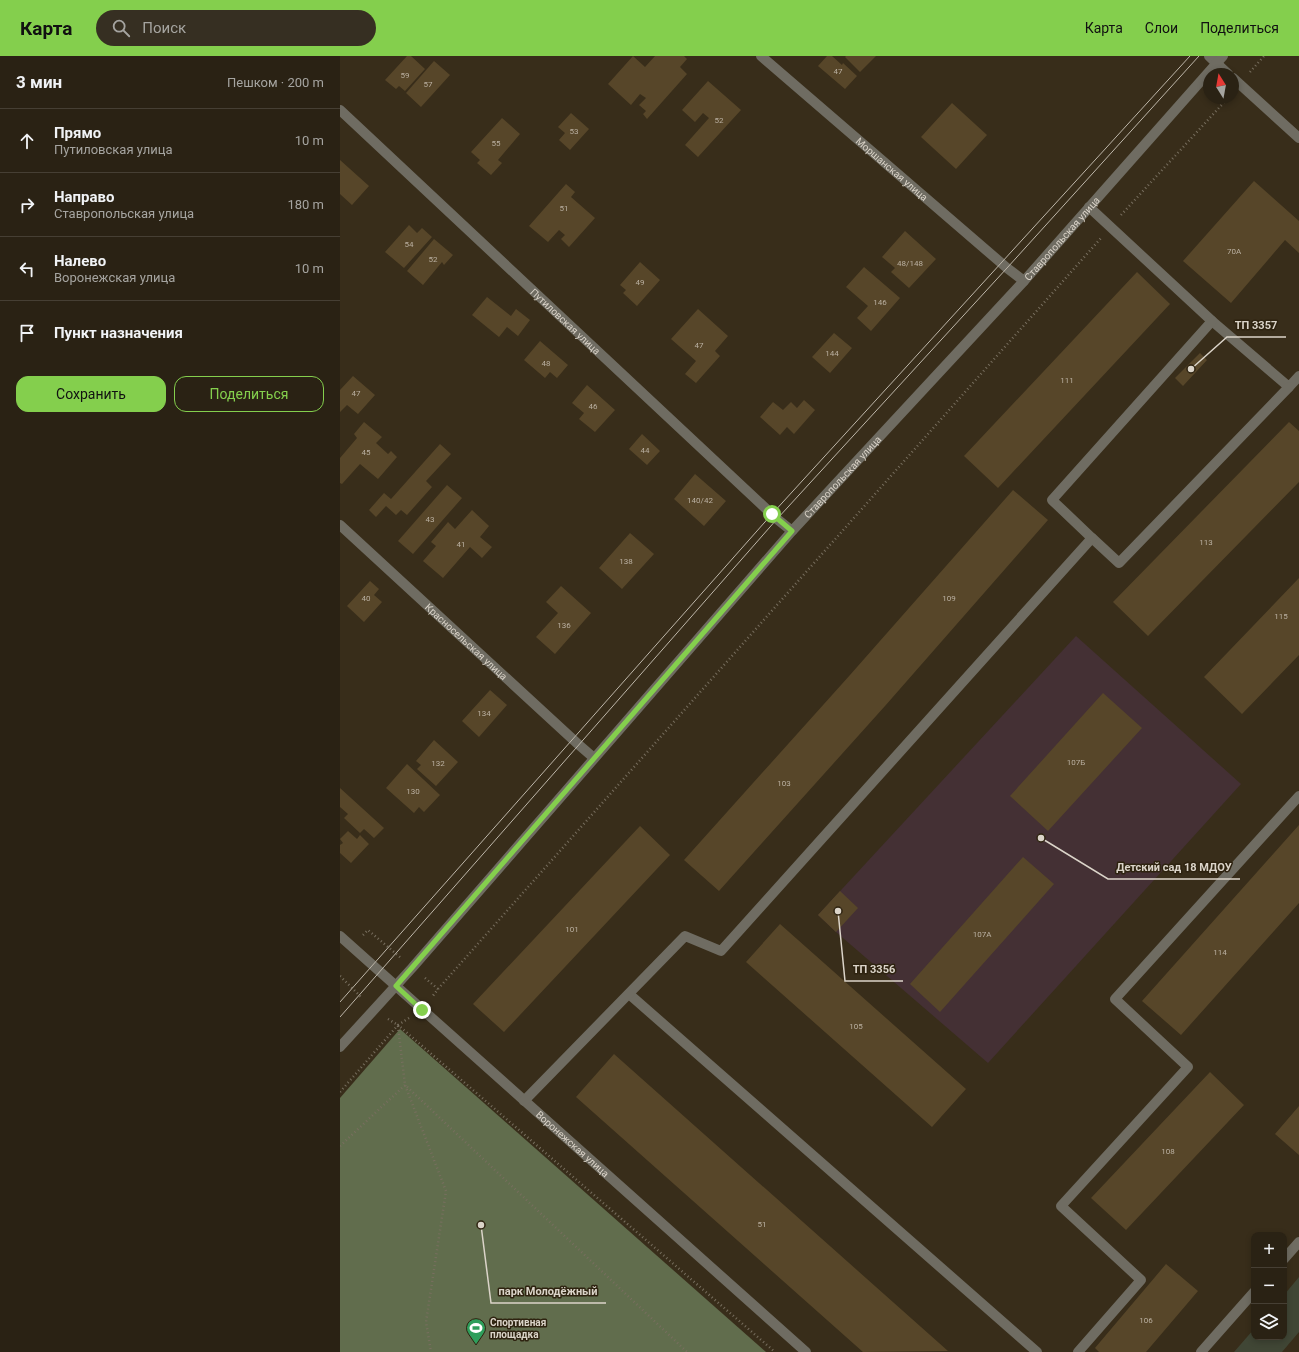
<!DOCTYPE html>
<html lang="ru">
<meta charset="utf-8">
<style>
:root{--surface:#2a2214;--page:#362f22;--text:#f1f3f6;--muted:#a5a4a0;--line:#463f34;--accent:#84cf4d}
body{margin:0;font-family:Roboto,sans-serif;background:var(--page);color:var(--text)}
.controls{position:absolute;right:12px;bottom:12px;display:grid;overflow:hidden;border-radius:8px;box-shadow:0 2px 6px #0003}
.controls button{width:36px;height:36px;display:grid;place-items:center;padding:0;border:0;border-bottom:1px solid var(--line);background:var(--surface);color:var(--text);font:20px sans-serif}
.compass{position:absolute;left:863px;top:12px;width:36px;height:36px;border-radius:50%;background:var(--surface);box-shadow:0 2px 6px #0003;rotate:349deg}
.stop{position:absolute;width:12px;height:12px;margin:-9px;border:3px solid #84cf4d;border-radius:50%;background:#fff}
.stop.end{background:#84cf4d;border-color:#fff;box-shadow:0 1px 4px #0008}
.list{margin:0;padding:0;list-style:none}
h2{display:flex;justify-content:space-between;align-items:center;height:52px;margin:0;padding:0 16px;font-size:17px}
h2 small{font-size:13px;font-weight:400;color:var(--muted)}
.list li{display:grid;grid-template-columns:26px 1fr auto;gap:12px;align-items:center;box-sizing:border-box;height:64px;padding:0 16px;border-top:1px solid var(--line)}
.list b{display:block;font-size:15px;white-space:nowrap}
.list p{margin:0;font-size:13px;white-space:nowrap;color:var(--muted)}
.list em{font-size:13px;font-style:normal;color:var(--muted)}
.actions{display:flex;gap:8px;padding:12px 16px}
.actions a{flex:1;padding:9px 0;border:1px solid var(--accent);border-radius:12px;text-align:center;font-size:14px;color:var(--accent)}
.actions .main{background:var(--accent);color:#111}
.icon{flex:none;width:22px;height:22px;fill:none;stroke:currentColor;stroke-width:2;stroke-linecap:round;stroke-linejoin:round}
.map{position:relative;flex:none;width:959px;height:1296px;overflow:hidden}
header{display:flex;align-items:center;gap:24px;box-sizing:border-box;height:56px;padding:0 20px;background:var(--accent);color:#111}
header strong{font-size:19px}
nav{display:flex;gap:22px;margin-inline-start:auto;font-size:14px}
.search{width:280px;height:36px;background:var(--page);display:flex;align-items:center;gap:10px;box-sizing:border-box;padding:0 14px;border-radius:22px;color:var(--muted);font-size:15px}
main{display:flex}
aside{flex:1;background:var(--surface)}
.map>svg:first-child{display:block}
</style>
<header>
<strong>Карта</strong>
<div class="search"><svg class="icon" aria-label="search" viewBox="0 0 24 24"><circle cx="10" cy="10" r="6"/><path d="M15 15l6 6"/></svg>Поиск</div>
<nav><a>Карта</a><a>Слои</a><a>Поделиться</a></nav>
</header>
<main>
<aside>
<h2>3 мин<small>Пешком · 200 m</small></h2>
<ul class="list">
<li><svg class="icon" aria-label="ahead" viewBox="0 0 24 24"><path d="M12 20V5M6 11l6-6 6 6"/></svg><div><b>Прямо</b><p>Путиловская улица</p></div><em>10 m</em></li>
<li><svg class="icon" aria-label="right" viewBox="0 0 24 24"><path d="M7 20v-9h11M14 6l5 5-5 5"/></svg><div><b>Направо</b><p>Ставропольская улица</p></div><em>180 m</em></li>
<li><svg class="icon" aria-label="left" viewBox="0 0 24 24"><path d="M17 20v-9H6M10 6l-5 5 5 5"/></svg><div><b>Налево</b><p>Воронежская улица</p></div><em>10 m</em></li>
<li><svg class="icon" aria-label="arrive" viewBox="0 0 24 24"><path d="M6 21V4h12l-3 4 3 4H6"/></svg><div><b>Пункт назначения</b></div></li>
</ul>
<div class="actions"><a class="main">Сохранить</a><a>Поделиться</a></div>
</aside>
<div class="map">
<svg width="959" height="1296" viewBox="0 0 959 1296">
<rect width="100%" height="100%" fill="#382d1a"/>
<path fill="#443034" d="M 736,580 L 901,728 L 648,1007 L 496,876 L 478,859 Z"/>
<path fill="#404635" d="M 959,1221 L 959,1276 L 942,1296 L 894,1296 L 914,1273 L 914,1281 L 944,1281 L 944,1239 Z"/>
<path fill="#616d4d" d="M 60,973 L 426,1296 L 0,1296 L 0,1042 Z"/>
<path fill="#574629" d="M 67,0 L 71,0 L 85,13 L 65,35 L 59,30 L 56,33 L 45,24 Z
M 293,0 L 305,11 L 315,0 L 344,0 L 347,3 L 340,11 L 347,18 L 307,63 L 303,58 L 306,55 L 299,49 L 306,42 L 300,38 L 291,49 L 268,28 Z
M 487,0 L 492,0 L 502,9 L 503,7 L 517,20 L 505,33 L 478,10 Z
M 506,0 L 536,0 L 520,16 L 505,1 Z
M 94,5 L 110,19 L 81,51 L 66,37 Z
M 368,25 L 401,54 L 358,101 L 345,89 L 369,62 L 363,57 L 355,66 L 342,54 Z
M 612,47 L 647,79 L 616,113 L 581,81 Z
M 231,57 L 249,73 L 230,94 L 219,84 L 225,77 L 218,71 Z
M 162,62 L 180,78 L 158,104 L 162,107 L 151,119 L 137,107 L 140,104 L 131,96 Z
M 0,104 L 29,130 L 12,149 L 0,138 Z
M 914,125 L 959,165 L 959,197 L 945,184 L 891,247 L 843,205 Z
M 226,128 L 235,136 L 231,141 L 255,162 L 229,191 L 221,183 L 225,179 L 219,174 L 208,186 L 189,170 Z
M 69,169 L 77,177 L 82,172 L 92,181 L 64,212 L 45,196 Z
M 565,175 L 596,203 L 569,232 L 551,216 L 555,212 L 542,201 Z
M 94,183 L 113,199 L 104,209 L 102,206 L 83,229 L 67,215 Z
M 300,206 L 320,224 L 297,250 L 283,237 L 286,234 L 280,229 Z
M 524,211 L 560,242 L 531,275 L 517,262 L 528,250 L 506,231 Z
M 797,216 L 830,248 L 658,432 L 624,400 Z
M 147,241 L 171,260 L 176,253 L 190,264 L 178,280 L 167,271 L 159,281 L 132,259 Z
M 358,253 L 388,280 L 375,295 L 380,300 L 356,327 L 345,318 L 356,305 L 331,283 Z
M 494,277 L 512,292 L 490,317 L 472,301 Z
M 200,285 L 228,309 L 217,322 L 210,316 L 205,322 L 184,304 Z
M 860,297 L 867,304 L 843,330 L 835,322 Z
M 13,320 L 35,339 L 18,358 L 7,349 L 0,356 L 0,334 Z
M 247,329 L 275,354 L 255,376 L 239,363 L 244,357 L 232,347 Z
M 464,344 L 475,354 L 454,378 L 447,371 L 440,379 L 420,361 L 433,346 L 443,354 L 451,346 L 457,352 Z
M 24,366 L 42,381 L 36,387 L 48,398 L 51,395 L 57,401 L 38,423 L 20,408 L 2,428 L 0,427 L 0,402 L 17,382 L 14,378 Z
M 949,366 L 959,375 L 959,426 L 808,580 L 773,546 Z
M 302,378 L 320,395 L 307,409 L 289,393 Z
M 100,388 L 111,398 L 86,425 L 92,431 L 67,459 L 61,454 L 56,459 L 46,450 L 36,461 L 29,454 L 44,437 L 51,443 Z
M 355,418 L 386,445 L 364,470 L 334,443 Z
M 107,429 L 122,442 L 73,498 L 58,485 Z
M 673,434 L 708,464 L 545,650 L 379,835 L 344,804 L 510,619 Z
M 132,454 L 149,470 L 140,481 L 152,491 L 142,502 L 130,491 L 103,522 L 83,505 L 96,490 L 91,486 L 108,466 L 115,473 Z
M 290,477 L 314,498 L 282,533 L 259,512 Z
M 959,522 L 959,599 L 902,658 L 864,621 Z
M 30,525 L 39,533 L 34,539 L 42,546 L 24,566 L 7,550 Z
M 221,530 L 251,557 L 215,598 L 196,581 L 218,557 L 206,546 Z
M 150,634 L 167,649 L 139,681 L 122,665 Z
M 763,637 L 802,672 L 708,775 L 670,740 Z
M 94,684 L 118,706 L 96,730 L 77,713 L 81,709 L 76,705 Z
M 67,708 L 100,739 L 84,756 L 79,751 L 74,757 L 46,732 Z
M 0,732 L 44,772 L 34,782 L 24,773 L 20,777 L 4,762 L 8,758 L 0,751 Z
M 959,769 L 959,847 L 841,979 L 802,945 Z
M 300,770 L 330,799 L 164,976 L 133,948 Z
M 8,775 L 17,783 L 20,779 L 29,788 L 11,807 L 0,797 L 0,789 L 3,787 L 0,783 Z
M 683,801 L 714,828 L 600,956 L 570,928 Z
M 500,835 L 518,852 L 496,876 L 478,859 Z
M 440,868 L 626,1033 L 592,1071 L 406,906 Z
M 274,998 L 608,1295 L 523,1296 L 236,1041 Z
M 870,1016 L 904,1049 L 786,1174 L 751,1142 Z
M 959,1050 L 959,1099 L 935,1078 Z
M 826,1208 L 858,1235 L 806,1296 L 759,1296 L 755,1292 Z"/>
<g fill="none" stroke-linecap="round" stroke-linejoin="round">
<path stroke="#786f5f" stroke-width="2.5" stroke-dasharray="1 3" stroke-linecap="butt" d="M 910,16 L 924,0
M 781,159 L 888,42
M 23,879 L 28,874 L 61,902
M 0,920 L 22,942
M 85,922 L 98,933 L 92,941
M 98,933 L 761,182
M 48,963 L 58,969
M 58,969 L 69,962
M 58,970 L 65,1029 L 106,1135 L 86,1266 L 91,1296
M 0,1036 L 58,969 L 435,1296
M 0,1090 L 65,1029 L 347,1296"/>
<g stroke="#6f6c62" stroke-width="10">
<path id="s1" d="M 421,0 L 667,212 L 684,225"/>
<path d="M 869,0 L 888,18"/>
<path d="M 893,22 L 959,82"/>
<path id="s2" d="M 0,54 L 437,463 L 452,475"/>
<path d="M 749,151 L 872,265 L 949,331 L 959,320"/>
<path id="s3" d="M 0,469 L 239,689 L 254,702"/>
<path d="M 752,482 L 779,507 L 949,331"/>
<path id="s4" d="M 0,880 L 466,1296"/>
<path d="M 289,938 L 697,1296"/>
<path id="s5" d="M 0,991 L 72,912 L 452,475 L 684,225 L 883,0"/>
<path d="M 184,1045 L 345,880 L 381,895 L 752,482 L 712,444 L 872,265"/>
<path d="M 944,1203 L 959,1186"/>
<path d="M 738,1296 L 801,1224 L 721,1150 L 848,1011 L 775,943 L 959,740"/>
<path d="M 861,1296 L 914,1236"/>
</g>
<path stroke="#bdb6a9" stroke-width="1" d="M 0,946 L 432,458 L 850,0
M 0,961 L 437,463 L 667,212 L 859,0"/>
</g>
<g fill="none" stroke-linecap="round" stroke-linejoin="round">
<path stroke="#84cf4d" stroke-width="5" d="M 82,954 L 56,930 L 452,475 L 432,458"/>
</g>
<defs>
<symbol id="stadium-pin" viewBox="-11 -11 22 30"><path d="M0 17L-7.5 6A9.5 9.5 0 1 1 7.5 6Z" fill="#2e9e5b" stroke="#2e2310"/><path d="M0-5a6.5 5 0 1 0 0 10a6.5 5 0 1 0 0-10ZM-3.5-1.8h7v3.6h-7Z" fill="#fff"/></symbol>
</defs>
<g fill-rule="evenodd">
<use href="#stadium-pin" x="125" y="1261" width="22" height="30"/>
</g>
<g text-anchor="middle" dominant-baseline="central" stroke-width="3" stroke-linejoin="round" paint-order="stroke">
<g font-size="8" fill="#bab0a1">
<text x="498" y="15">47</text>
<text x="65" y="19">59</text>
<text x="88" y="28">57</text>
<text x="379" y="64">52</text>
<text x="234" y="75">53</text>
<text x="156" y="87">55</text>
<text x="224" y="152">51</text>
<text x="69" y="188">54</text>
<text x="894" y="195">70А</text>
<text x="93" y="203">52</text>
<text x="570" y="207">48/148</text>
<text x="300" y="226">49</text>
<text x="540" y="246">146</text>
<text x="359" y="289">47</text>
<text x="492" y="297">144</text>
<text x="206" y="307">48</text>
<text x="727" y="324">111</text>
<text x="16" y="337">47</text>
<text x="253" y="350">46</text>
<text x="305" y="394">44</text>
<text x="26" y="396">45</text>
<text x="360" y="444">140/42</text>
<text x="90" y="463">43</text>
<text x="866" y="486">113</text>
<text x="121" y="488">41</text>
<text x="286" y="505">138</text>
<text x="26" y="542">40</text>
<text x="609" y="542">109</text>
<text x="941" y="560">115</text>
<text x="224" y="569">136</text>
<text x="144" y="657">134</text>
<text x="736" y="706">107Б</text>
<text x="98" y="707">132</text>
<text x="444" y="727">103</text>
<text x="73" y="735">130</text>
<text x="232" y="873">101</text>
<text x="642" y="878">107А</text>
<text x="880" y="896">114</text>
<text x="516" y="970">105</text>
<text x="828" y="1095">108</text>
<text x="422" y="1168">51</text>
<text x="806" y="1264">106</text>
</g>
<g font-size="10" fill="#dbd4c9" stroke="#2e2310">
<text stroke="none"><textPath href="#s1" startOffset="173">Моршанская улица</textPath></text>
<text stroke="none"><textPath href="#s5" startOffset="1084">Ставропольская улица</textPath></text>
<text stroke="none"><textPath href="#s2" startOffset="309">Путиловская улица</textPath></text>
<text stroke="none"><textPath href="#s5" startOffset="760">Ставропольская улица</textPath></text>
<text stroke="none"><textPath href="#s3" startOffset="172">Красносельская улица</textPath></text>
<text stroke="none"><textPath href="#s4" startOffset="312">Воронежская улица</textPath></text>
</g>
<g font-size="10" font-weight="bold" fill="#dbd4c9" stroke="#2e2310" text-anchor="start">
<text x="150" y="1266">Спортивная<tspan x="150" dy="12">площадка</tspan></text>
</g>
</g>
<path fill="none" stroke="#dbd4c9" stroke-width="1.5" d="M851 313L887 281H946M701 782L768 823H900M498 855L505 925H563M141 1169L151 1247H266"/>
<g fill="#dbd4c9" stroke="#2e2310" stroke-width="1.5">
<circle cx="851" cy="313" r="4"/>
<circle cx="701" cy="782" r="4"/>
<circle cx="498" cy="855" r="4"/>
<circle cx="141" cy="1169" r="4"/>
</g>
<g font-size="11" text-anchor="middle" font-weight="bold" fill="#dbd4c9" stroke="#2e2310" stroke-width="3" stroke-linejoin="round" paint-order="stroke">
<text x="916" y="273">ТП 3357</text>
<text x="834" y="815">Детский сад 18 МДОУ</text>
<text x="534" y="917">ТП 3356</text>
<text x="208" y="1239">парк Молодёжный</text>
</g>
</svg>
<div class="controls">
<button>+</button>
<button>−</button>
<button><svg class="icon" aria-label="layers" viewBox="0 0 24 24"><path d="M12 4l9 5-9 5-9-5zM3 14l9 5 9-5"/></svg></button>
</div>
<svg class="compass" viewBox="-18 -18 36 36"><path d="M0-13l5 13h-10z" fill="#e53935"/><path d="M0 13l5-13h-10z" fill="#a5a4a0"/></svg>
<div class="stop" style="left:432px;top:458px"></div>
<div class="stop end" style="left:82px;top:954px"></div>
</div>
</main>
